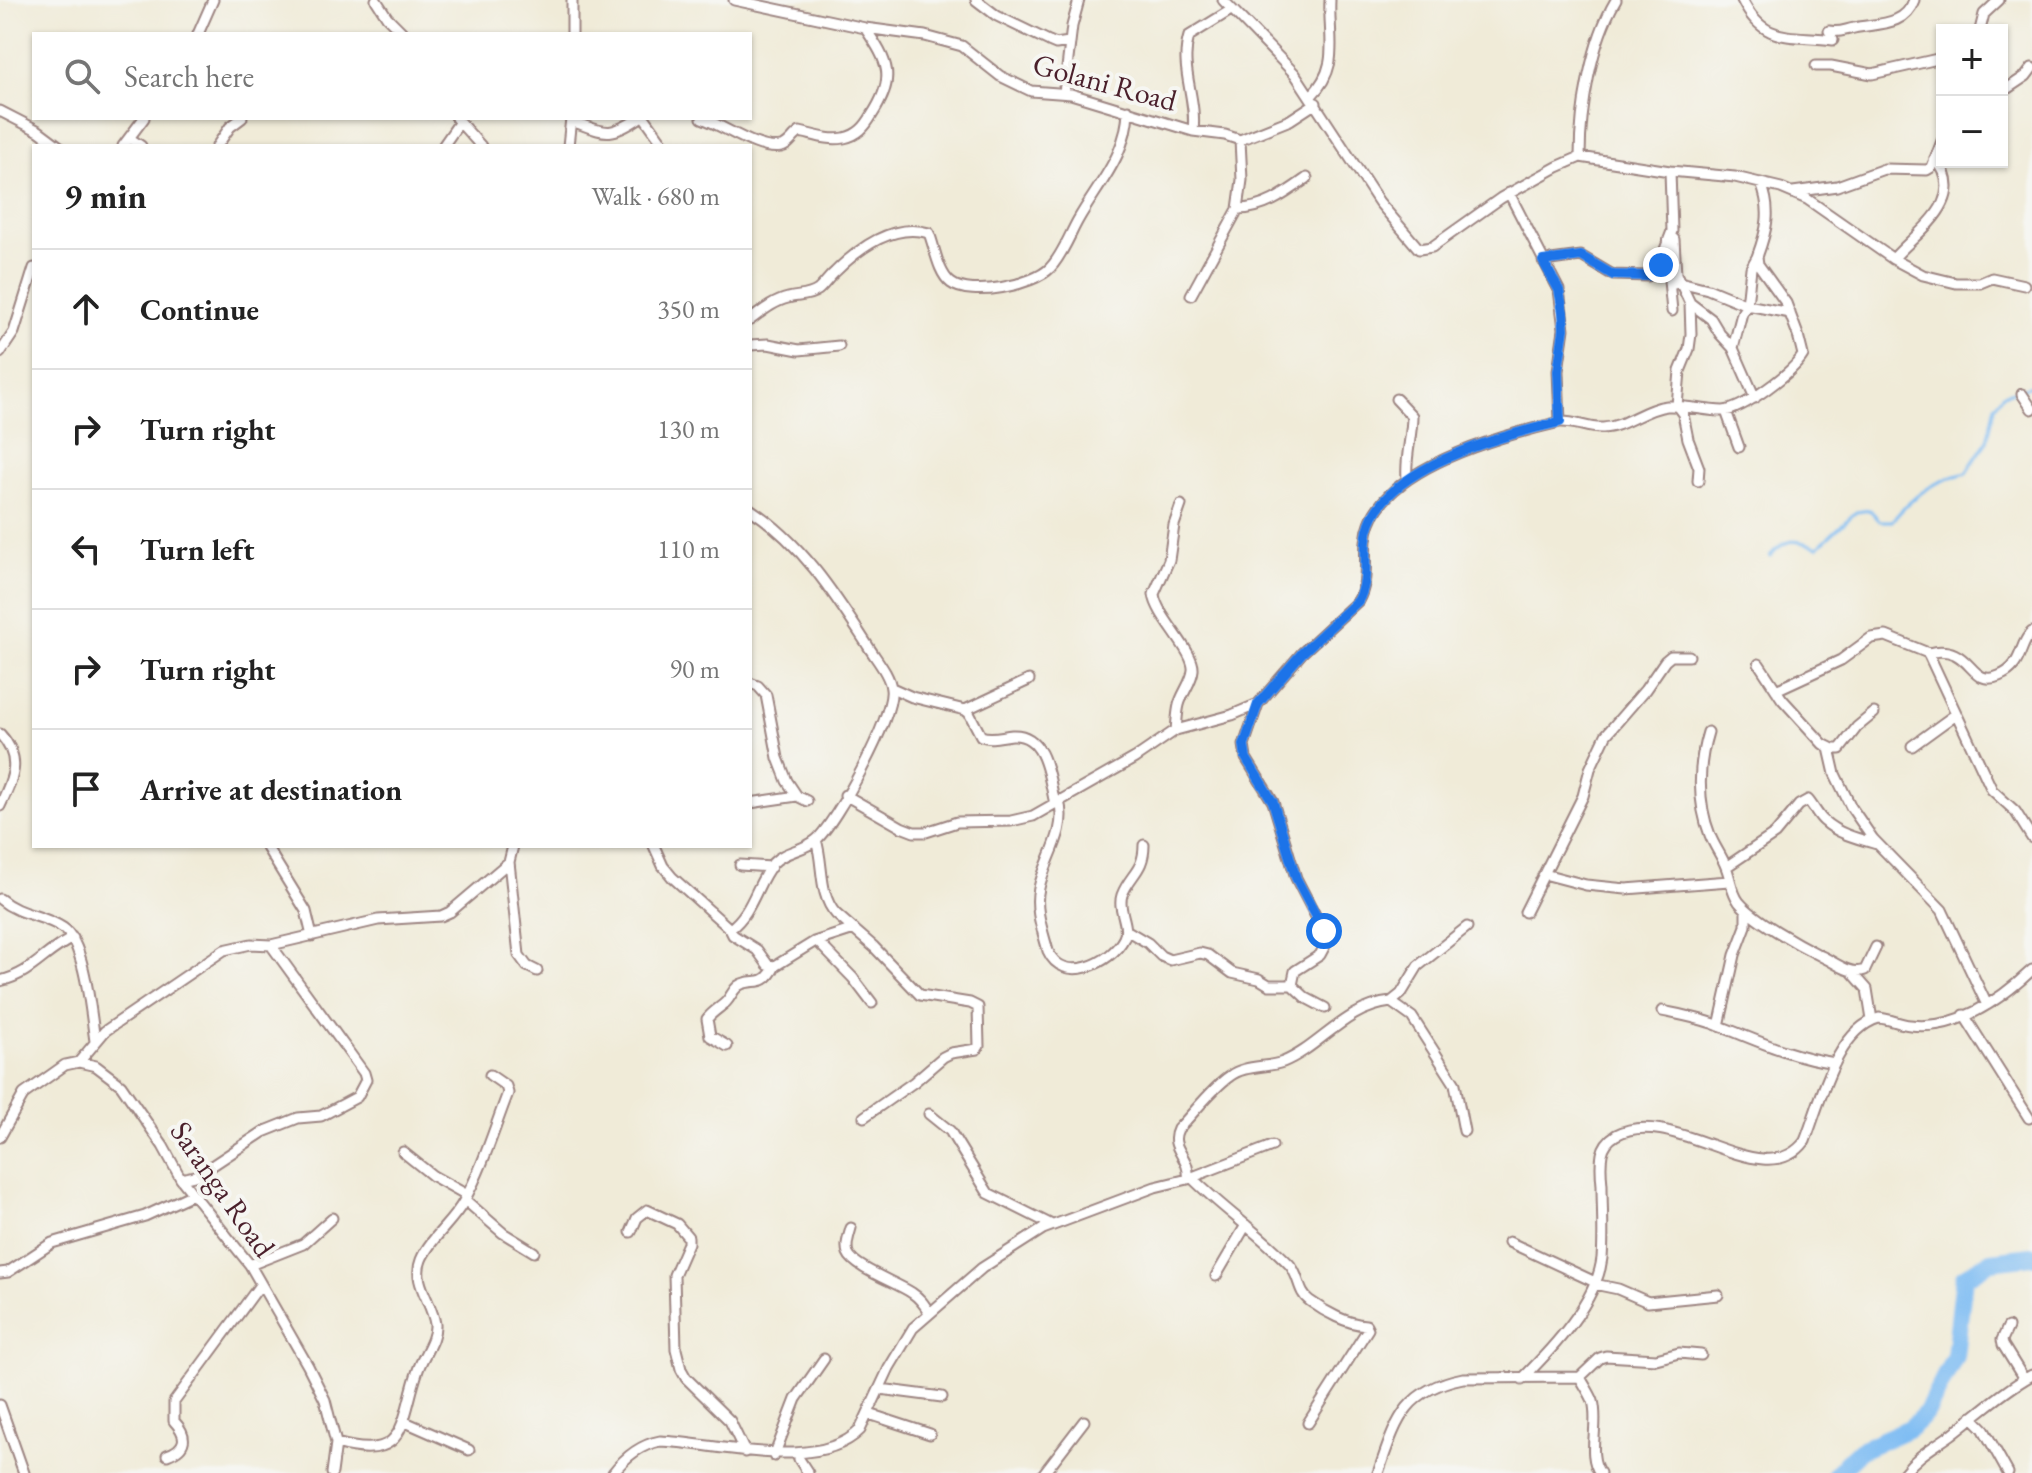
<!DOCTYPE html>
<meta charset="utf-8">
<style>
:root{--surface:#fff;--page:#f2f2f2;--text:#222;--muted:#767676;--line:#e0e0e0}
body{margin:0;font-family:"EB Garamond",serif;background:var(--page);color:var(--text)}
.controls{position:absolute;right:24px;top:24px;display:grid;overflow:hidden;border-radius:0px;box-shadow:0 2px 6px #0004}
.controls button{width:72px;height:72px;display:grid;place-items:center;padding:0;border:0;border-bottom:2px solid var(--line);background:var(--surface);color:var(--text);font:40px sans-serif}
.stop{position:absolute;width:24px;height:24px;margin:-18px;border:6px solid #1a73e8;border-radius:50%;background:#fff}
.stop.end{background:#1a73e8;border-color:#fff;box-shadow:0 2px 8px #0008}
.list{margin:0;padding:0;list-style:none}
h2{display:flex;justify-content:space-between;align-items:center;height:104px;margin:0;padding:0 32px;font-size:34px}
h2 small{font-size:26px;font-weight:400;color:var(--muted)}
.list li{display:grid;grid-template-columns:52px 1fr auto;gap:24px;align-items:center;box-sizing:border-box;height:120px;padding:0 32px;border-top:2px solid var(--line)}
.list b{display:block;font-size:30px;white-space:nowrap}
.list em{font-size:26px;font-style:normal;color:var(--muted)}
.icon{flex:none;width:44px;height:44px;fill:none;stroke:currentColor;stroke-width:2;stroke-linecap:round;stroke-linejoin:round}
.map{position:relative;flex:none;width:2032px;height:1473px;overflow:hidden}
.search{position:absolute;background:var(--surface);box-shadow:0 2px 6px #0004;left:32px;top:32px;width:720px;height:88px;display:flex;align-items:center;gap:20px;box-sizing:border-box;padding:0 28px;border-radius:0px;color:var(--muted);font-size:30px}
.panel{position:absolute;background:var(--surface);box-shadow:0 2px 6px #0004;left:32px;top:144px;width:720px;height:704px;border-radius:0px}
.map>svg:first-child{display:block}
</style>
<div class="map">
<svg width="2032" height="1473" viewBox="0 0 2032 1473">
<rect width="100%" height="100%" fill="#f6f6f2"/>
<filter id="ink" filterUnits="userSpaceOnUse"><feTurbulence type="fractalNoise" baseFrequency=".0125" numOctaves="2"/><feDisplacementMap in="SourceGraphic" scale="16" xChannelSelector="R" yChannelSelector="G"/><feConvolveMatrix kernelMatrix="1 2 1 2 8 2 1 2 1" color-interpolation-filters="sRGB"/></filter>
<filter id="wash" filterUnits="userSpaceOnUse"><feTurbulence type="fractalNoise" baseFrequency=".006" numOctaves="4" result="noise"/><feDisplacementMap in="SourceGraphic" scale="32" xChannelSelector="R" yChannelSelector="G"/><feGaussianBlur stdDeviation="1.8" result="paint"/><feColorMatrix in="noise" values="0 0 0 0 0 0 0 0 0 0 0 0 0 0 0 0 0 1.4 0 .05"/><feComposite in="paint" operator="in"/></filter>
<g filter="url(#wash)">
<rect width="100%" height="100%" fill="#f0ebd8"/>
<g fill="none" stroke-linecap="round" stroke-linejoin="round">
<path stroke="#80bdf3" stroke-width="3" d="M 1770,556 C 1787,536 1795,540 1818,547 L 1856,512 L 1870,510 L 1880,521 L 1892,521 C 1915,494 1932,482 1966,473 L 1987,441 L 1995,406 L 2003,394 L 2032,386"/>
<path stroke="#80bdf3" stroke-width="18" d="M 1836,1473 L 1860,1450 L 1910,1428 L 1927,1412 L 1955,1356 L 1964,1277 L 1991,1261 L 2032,1256"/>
</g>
</g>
<g filter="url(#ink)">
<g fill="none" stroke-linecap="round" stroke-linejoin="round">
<defs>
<path id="minor" d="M 376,0 L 387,17 L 404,34
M 572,0 L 572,34
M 734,0 L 865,28 L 925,36 L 962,46 L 1000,76 L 1031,91 L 1071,94 L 1193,131 L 1225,135 L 1240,140
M 976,0 L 997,16 L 1049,41 L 1056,44 L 1069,42
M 1223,0 L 1295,74 L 1379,202 L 1419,249 L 1432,247 L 1501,198 L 1557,167 L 1580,157 L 1670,171 L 1735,177 L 1781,188 L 1807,199 L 1893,259 L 1923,275 L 1956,283 L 1980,283 L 1992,278 L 2024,285
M 1742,0 C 1764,45 1791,34 1833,40
M 1980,30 L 1984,14 L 1999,0
M 1829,31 C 1840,33 1844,30 1854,28 C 1876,23 1905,27 1914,0
M 198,34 L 213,0
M 1816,66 L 1831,66 L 1872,74 L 1942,58
M 2002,92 L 2026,76 L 2032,68
M 1064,93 L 1072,26 L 1079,0
M 1311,96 C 1341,66 1328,39 1330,0
M 0,111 L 39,131 L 59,146
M 456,118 L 481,146
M 645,118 L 665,146
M 702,118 C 722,125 760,152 781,147 C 789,146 793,136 800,132 C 814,135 829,141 844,138 C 858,135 865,127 872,115 C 896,78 889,63 865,28
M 571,121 C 604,132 608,139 639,118
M 1193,131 C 1197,98 1179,69 1189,36 L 1231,10
M 129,138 L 141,146
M 123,146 L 144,118
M 217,146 L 230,127 L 242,118
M 443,146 L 459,123
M 568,146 L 571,118
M 1580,157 C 1580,109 1591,42 1616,0
M 1793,192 L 1837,186 L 1884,169 L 1927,170 L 1932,167 L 1942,141
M 1509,193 L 1559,290 L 1564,329 L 1558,371 L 1560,422
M 1238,209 C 1265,209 1286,193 1307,178
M 1674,239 L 1676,274 L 1680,282 L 1708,289 L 1747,305 L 1790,313
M 1668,254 L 1668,277 L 1676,274
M 1893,259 C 1917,231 1971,200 1935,158
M 1543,261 L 1581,256 L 1613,275 L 1648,276 L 1656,273 L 1672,231 L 1670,171
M 1669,281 L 1672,311
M 1671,285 L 1680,282 L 1690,303 L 1711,319 L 1720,334 L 1733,348 L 1755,398
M 1191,295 L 1238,209 L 1242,180 L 1240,140 L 1290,120 L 1316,103
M 1690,303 L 1691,334 L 1689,349 L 1680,371 L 1677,406 L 1683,414 L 1688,439 L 1699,468 L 1698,481
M 750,320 C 761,312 774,301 788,298 C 799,295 808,297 818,290 C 824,285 829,277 835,272 C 859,248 893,222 929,233 C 935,248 938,273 951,283 C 971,298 1034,285 1050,268 C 1062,256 1070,234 1078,220 C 1099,183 1127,155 1128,110
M 750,345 L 768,344 L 799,350 L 839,346
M 1733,348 L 1742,313 L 1747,305 L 1751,268 L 1757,257
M 0,353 L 14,332 L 34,268
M 2022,394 L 2032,409
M 1396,399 L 1412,416 C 1412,437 1405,457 1407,478
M 1726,411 L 1739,447
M 1928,653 C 1973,642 1968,689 1999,676 C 2024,666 2018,644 2032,632
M 1759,664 L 1782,699 L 1823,744 L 1833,749 L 1840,749 L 1857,727 L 1874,713
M 750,683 L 758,686 L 766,695 L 778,758 L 787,781 L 797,796
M 892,688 L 912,697 L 965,710 L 969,713 L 981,736 C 992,740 1001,736 1012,735 C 1046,733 1049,779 1055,804
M 1776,690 L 1841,660 L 1871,638 L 1886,636 L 1928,653 L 1992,790 L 2015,811 L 2032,838
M 1258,704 L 1244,745 L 1246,758 L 1273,802 L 1296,878 L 1328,940 L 1320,955 L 1295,971 L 1292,985
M 965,710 L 1029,680
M 1176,730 C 1177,721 1177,713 1179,705 C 1182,693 1192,682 1193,670 C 1195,652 1156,616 1154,594 L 1169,560 L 1174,525 L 1181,505
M 1708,732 C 1698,765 1697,802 1710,835 C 1714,846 1722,856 1726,867 C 1731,879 1731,891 1739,902 C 1754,920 1799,945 1821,956 C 1835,962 1850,976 1865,970 L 1876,947
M 0,734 C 23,759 13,778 0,806
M 1912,746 L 1956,714
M 1829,748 L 1835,774 L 1851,807 L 1873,839 L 1942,910 L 1987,1005
M 845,795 L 901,827 L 914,832 L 926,832 L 957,822 L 1011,821 L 1033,816 L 1135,758 L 1176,730 L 1232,715 L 1258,704 L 1302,653 L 1358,601 C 1372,577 1360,549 1370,523 C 1392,465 1504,435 1560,422 C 1575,421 1588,429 1603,428 C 1625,427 1645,408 1667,406 C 1686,405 1705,411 1723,411 C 1743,410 1793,372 1803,355 L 1798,335 L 1786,303 L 1758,264 L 1757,257 C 1767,230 1772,211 1761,183
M 1059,801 C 1068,831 1045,859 1039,888 C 1034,908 1043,932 1048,951 C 1063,985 1111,964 1124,938 C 1130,924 1117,910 1122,895 C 1130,874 1144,871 1144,845
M 750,803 L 797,796 L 807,801
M 816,840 C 824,864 818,894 836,914 L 874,947 L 920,995 L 970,1003 L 978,1007 L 979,1046 L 977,1049 L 951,1053 L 943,1057 L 914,1082 L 864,1117
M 266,846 L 306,911 L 312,936
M 654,846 L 663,866 L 672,877 L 730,929 C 753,912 756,884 773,863 C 784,851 803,851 816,840 C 836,823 895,715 891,689 C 890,675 876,659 868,646 C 835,595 802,543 750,509
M 509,862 L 519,955 L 527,966 L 537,971
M 740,865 L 771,867
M 1726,867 L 1775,834 L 1799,805 L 1808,800 C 1814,807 1818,816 1824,821 C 1838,834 1859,839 1877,844
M 1544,874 L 1586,885 L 1626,889 L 1729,881
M 0,899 C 20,916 42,914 63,928 C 85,942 91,1015 95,1041
M 1525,912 L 1583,796 L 1590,769 L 1606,735 L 1645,690 L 1665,661 L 1671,656 L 1689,656
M 730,929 L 733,935 L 757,950 L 768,965 L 775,966 L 814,942 L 854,929
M 1126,930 L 1148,943 L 1161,956 L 1170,960 L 1200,953 L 1208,955 L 1232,973 L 1259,979 L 1269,985 L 1292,985
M 817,941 L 853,978 L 872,1003
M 1852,972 L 1867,989 L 1872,1020
M 0,981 C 34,973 44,951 73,938
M 1292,985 L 1306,998 L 1325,1008
M 1391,1002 L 1401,994 L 1418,966 L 1467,927
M 1662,1011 C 1681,1015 1699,1018 1717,1025 C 1759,1041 1788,1056 1835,1063
M 1964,1015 L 2029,1118
M 1719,1026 L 1735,955 L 1746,926 L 1746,909
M 727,1046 L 710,1036 L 707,1019 C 713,1011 720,1008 726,1002 C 731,997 732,991 738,986 C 754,976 763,990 775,966
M 79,1062 L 105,1031 L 224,950 L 251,944 L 271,945 L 378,920 L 441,916 L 450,912 L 509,862 L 513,846
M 929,1114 L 950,1131 L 988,1193 L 1052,1225
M 0,1137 L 24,1094 L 65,1065 L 79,1062 L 96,1066 L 121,1085 L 163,1146 L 181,1179 L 250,1265 L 308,1366 L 325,1400 L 336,1443 L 332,1473
M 403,1152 L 433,1176 L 467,1195
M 1190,1178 L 1272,1146
M 1192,1178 C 1223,1209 1259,1233 1289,1264 C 1300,1275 1297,1292 1310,1301 C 1325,1312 1347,1324 1366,1325 L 1368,1329 L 1308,1423
M 181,1179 L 198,1175 L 263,1132 L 298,1118 L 321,1116 L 357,1097 L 366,1080 L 364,1073 L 271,945
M 465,1200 L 503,1233 L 534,1252
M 851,1228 C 849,1236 845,1245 848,1253 C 854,1268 898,1283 912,1293 C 920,1298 924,1304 929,1312
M 631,1232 L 637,1218 L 647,1210 L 677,1224 L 688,1237 L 688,1243 L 674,1275 L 676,1349 L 681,1369 L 686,1378 L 730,1421 L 745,1452
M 1509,1242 L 1595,1282
M 250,1265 L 303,1244 L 332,1218
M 0,1273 L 8,1272 L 52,1243 L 145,1216 L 193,1194
M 1216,1276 L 1246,1225
M 1594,1284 L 1618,1289 L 1648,1302 L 1718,1295
M 2008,1327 L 2002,1340 L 2003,1345 L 2024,1379
M 1580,1377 L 1600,1358 L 1606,1356 L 1656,1359 L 1679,1353 L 1701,1355
M 1522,1379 C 1552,1349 1597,1302 1602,1258 C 1604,1234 1602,1209 1602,1185 C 1601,1175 1600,1164 1602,1154 C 1604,1145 1608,1140 1616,1135 C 1674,1103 1764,1197 1805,1141 C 1820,1103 1836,1030 1879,1018 C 1890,1019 1899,1024 1910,1025 C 1956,1031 2000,1000 2032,970
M 880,1389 L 942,1397
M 0,1405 L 24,1473
M 869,1414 L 930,1434
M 1972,1417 L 1983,1428 L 2008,1473
M 403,1421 L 469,1450
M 336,1443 C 409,1464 400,1421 418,1370 C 423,1355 436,1340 435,1324 C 432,1302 412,1282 421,1260 C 430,1238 453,1222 464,1201 C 483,1167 494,1129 508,1093 L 506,1086 L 490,1075
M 167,1455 C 187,1448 188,1436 174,1421 L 174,1402 L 260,1285
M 774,1456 L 796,1399 L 824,1359
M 799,1459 L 808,1473
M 613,1473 C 625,1457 640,1445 660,1441 C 717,1443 818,1473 860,1430 L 889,1368 L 913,1328 L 982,1268 L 1043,1229 L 1155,1187 L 1188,1179 C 1191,1156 1168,1149 1178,1129 C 1194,1113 1212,1088 1230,1076 C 1244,1065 1267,1068 1283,1062 C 1320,1047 1345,1007 1391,1002 L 1412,1017 L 1455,1084 L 1464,1131
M 1044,1473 L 1084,1421
M 1378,1473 C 1396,1422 1403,1390 1463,1378 L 1580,1377 C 1584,1385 1590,1393 1593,1401 C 1600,1425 1586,1454 1600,1473
M 1904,1473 C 1918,1455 1934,1447 1952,1434 C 1978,1414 2003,1391 2032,1375"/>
</defs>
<use href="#minor" stroke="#9d8582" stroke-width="13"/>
<use href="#minor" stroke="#fff" stroke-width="9"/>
</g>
</g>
<g fill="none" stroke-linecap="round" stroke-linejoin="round" filter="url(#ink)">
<path stroke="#1a73e8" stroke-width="10" d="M 1324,931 L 1296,878 L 1273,802 L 1246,758 L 1244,745 L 1258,704 L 1302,653 L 1358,601 C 1372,577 1360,549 1370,523 C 1392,465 1504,435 1560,422 L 1558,371 L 1564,329 L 1563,312 L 1559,290 L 1543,261 L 1581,256 L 1613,275 L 1648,276 L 1656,273 L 1661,265"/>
</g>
<g text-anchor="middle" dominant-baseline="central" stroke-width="8" stroke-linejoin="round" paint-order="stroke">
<g font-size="30" fill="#4a1f2b" stroke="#f6f6f2">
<text transform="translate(1105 82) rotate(15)">Golani Road</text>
<text transform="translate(223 1189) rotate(55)">Saranga Road</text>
</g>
</g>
</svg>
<div class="controls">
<button>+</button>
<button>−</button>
</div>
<div class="stop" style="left:1324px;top:931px"></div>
<div class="stop end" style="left:1661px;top:265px"></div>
<div class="search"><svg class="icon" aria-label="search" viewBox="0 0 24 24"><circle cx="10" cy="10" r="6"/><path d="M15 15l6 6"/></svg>Search here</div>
<section class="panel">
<h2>9 min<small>Walk · 680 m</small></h2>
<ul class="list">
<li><svg class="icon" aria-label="ahead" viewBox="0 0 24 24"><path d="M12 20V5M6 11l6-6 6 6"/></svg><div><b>Continue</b></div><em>350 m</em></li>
<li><svg class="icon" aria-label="right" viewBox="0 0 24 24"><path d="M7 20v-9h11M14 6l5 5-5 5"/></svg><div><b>Turn right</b></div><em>130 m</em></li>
<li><svg class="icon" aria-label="left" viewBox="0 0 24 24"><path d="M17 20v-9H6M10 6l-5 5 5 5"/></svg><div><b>Turn left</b></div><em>110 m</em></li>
<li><svg class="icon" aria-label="right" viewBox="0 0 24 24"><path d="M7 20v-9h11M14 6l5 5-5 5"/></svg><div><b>Turn right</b></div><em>90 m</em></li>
<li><svg class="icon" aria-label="arrive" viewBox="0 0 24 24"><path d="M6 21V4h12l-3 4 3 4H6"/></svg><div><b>Arrive at destination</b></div></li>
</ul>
</section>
</div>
